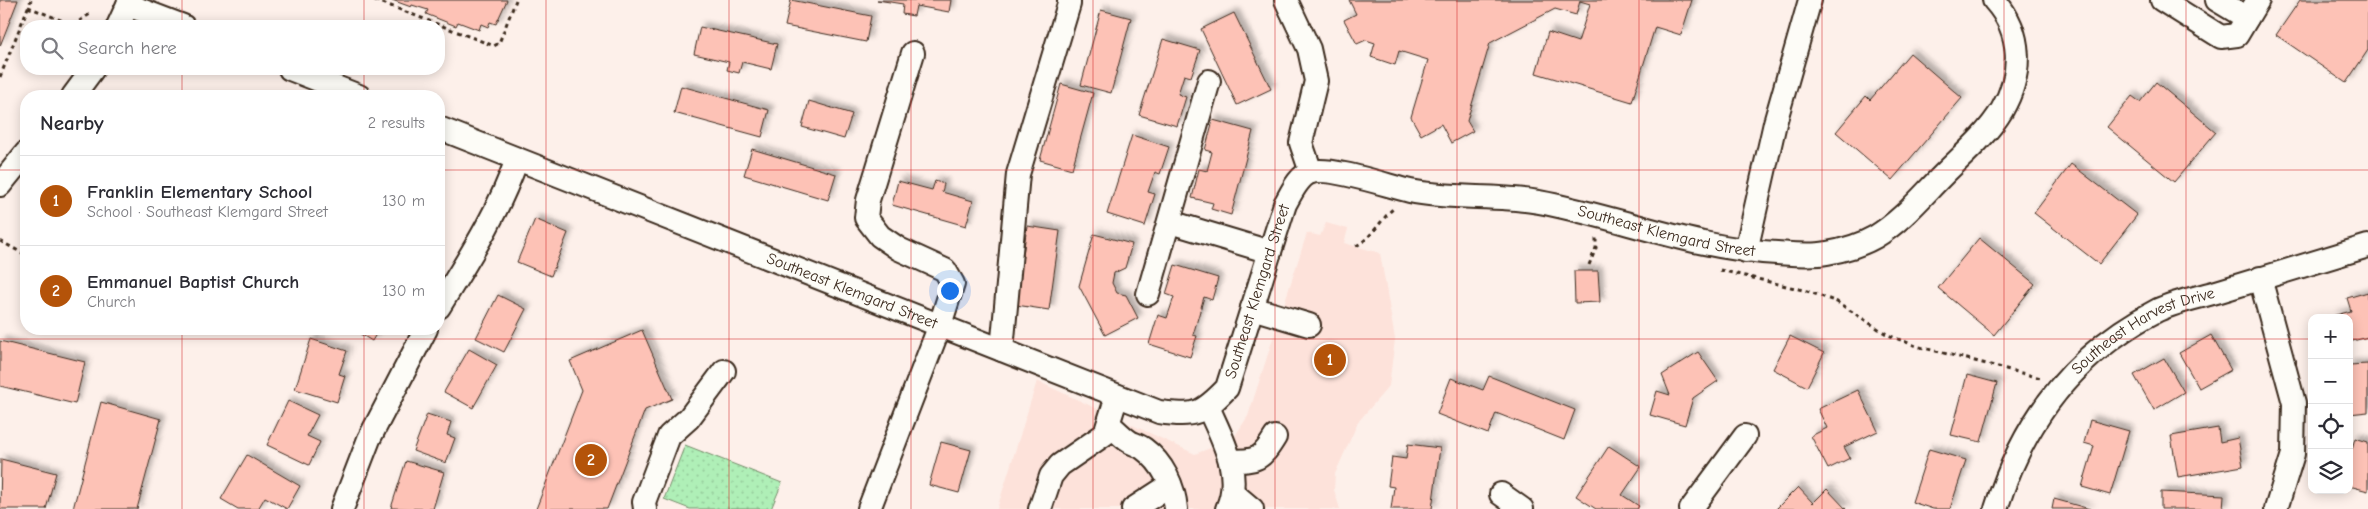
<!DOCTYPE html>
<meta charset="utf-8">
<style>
:root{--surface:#fff;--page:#f2f2f3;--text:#2b2b33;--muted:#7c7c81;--line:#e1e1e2;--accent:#b45309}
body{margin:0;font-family:"Comic Neue",sans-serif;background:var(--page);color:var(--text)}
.controls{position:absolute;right:15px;bottom:15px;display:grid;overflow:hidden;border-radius:10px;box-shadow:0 2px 12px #0003}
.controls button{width:45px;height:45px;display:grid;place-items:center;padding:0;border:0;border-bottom:1px solid var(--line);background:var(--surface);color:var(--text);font:25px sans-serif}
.you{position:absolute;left:949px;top:290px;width:18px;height:18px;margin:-12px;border:4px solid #fff;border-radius:50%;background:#1a73e8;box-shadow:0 0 0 8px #1a73e833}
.badge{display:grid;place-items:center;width:32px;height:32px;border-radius:50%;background:var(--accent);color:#fff;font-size:16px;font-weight:700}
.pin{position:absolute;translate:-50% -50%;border:2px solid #fff;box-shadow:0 1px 5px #0006}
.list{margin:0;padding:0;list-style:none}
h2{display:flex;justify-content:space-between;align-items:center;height:65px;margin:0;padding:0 20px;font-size:21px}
h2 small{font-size:16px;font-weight:400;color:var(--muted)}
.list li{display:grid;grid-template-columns:32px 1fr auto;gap:15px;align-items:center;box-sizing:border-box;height:90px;padding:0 20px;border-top:1px solid var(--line)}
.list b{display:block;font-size:19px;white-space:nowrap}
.list p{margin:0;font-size:16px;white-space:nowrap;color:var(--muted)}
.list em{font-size:16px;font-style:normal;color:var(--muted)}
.icon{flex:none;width:28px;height:28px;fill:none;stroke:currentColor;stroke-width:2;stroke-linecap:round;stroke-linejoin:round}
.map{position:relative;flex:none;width:2368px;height:509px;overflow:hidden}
.search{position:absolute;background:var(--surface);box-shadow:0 2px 12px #0003;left:20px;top:20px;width:425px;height:55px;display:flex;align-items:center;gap:12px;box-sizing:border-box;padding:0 18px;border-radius:20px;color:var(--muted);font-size:19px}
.panel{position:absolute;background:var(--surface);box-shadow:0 2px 12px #0003;left:20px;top:90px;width:425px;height:245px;border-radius:20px}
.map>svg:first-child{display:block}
</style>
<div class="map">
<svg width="2368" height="509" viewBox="0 0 2368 509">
<defs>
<pattern id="grass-dots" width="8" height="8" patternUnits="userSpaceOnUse" patternTransform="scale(1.25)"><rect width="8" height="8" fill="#afefb7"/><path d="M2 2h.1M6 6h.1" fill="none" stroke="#97cd9d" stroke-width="1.8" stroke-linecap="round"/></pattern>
<filter id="shadow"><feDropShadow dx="4.5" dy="-4.5" stdDeviation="2.5" flood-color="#0004"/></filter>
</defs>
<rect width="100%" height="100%" fill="#fdf0ea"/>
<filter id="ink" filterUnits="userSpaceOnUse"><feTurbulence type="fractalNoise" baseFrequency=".02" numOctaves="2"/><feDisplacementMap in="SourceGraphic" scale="10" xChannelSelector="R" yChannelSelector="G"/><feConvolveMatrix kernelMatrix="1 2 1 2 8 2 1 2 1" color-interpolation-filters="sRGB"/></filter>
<g filter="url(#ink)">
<path fill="#fde2da" d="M 1326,223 L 1348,229 L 1344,243 L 1380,253 L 1395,339 L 1389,386 L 1358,422 L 1335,474 L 1334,490 L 1340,509 L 997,509 L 1037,381 L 1195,454 L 1233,439 L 1248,416 L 1307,233 L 1320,236 Z"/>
<path fill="url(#grass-dots)" stroke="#758c6a" d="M 685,445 L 782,483 L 771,509 L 690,509 L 664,499 Z"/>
<path fill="#fdc2b6" stroke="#3b2a1e" filter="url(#shadow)" d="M 0,0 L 18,0 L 0,46 Z
M 392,0 L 507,0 L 496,24 L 490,22 L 488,27 L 481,24 L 479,30 L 458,22 L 456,26 L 426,14 L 428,10 L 412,5 L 411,7 Z
M 791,0 L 871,16 L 866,42 L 785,26 Z
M 877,0 L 951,0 L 949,12 L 916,6 L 914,16 L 902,14 L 903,4 Z
M 1349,0 L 1692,0 L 1681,35 L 1655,27 L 1632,102 L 1536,73 L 1548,32 L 1578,42 L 1590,4 L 1580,1 L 1576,15 L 1555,9 L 1490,43 L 1467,121 L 1473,131 L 1451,143 L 1441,124 L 1421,135 L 1411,117 L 1428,60 L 1399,51 L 1395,65 L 1371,57 L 1375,43 L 1366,40 L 1357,44 L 1344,20 L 1356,14 Z
M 2300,0 L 2368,0 L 2368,50 L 2346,83 L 2276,35 Z
M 1101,10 L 1131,18 L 1111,93 L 1081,85 Z
M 1234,13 L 1271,89 L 1237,105 L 1201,29 Z
M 700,27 L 777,44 L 771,69 L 742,62 L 739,73 L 727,70 L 729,62 L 694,54 Z
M 1163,39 L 1200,50 L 1191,77 L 1184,75 L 1178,94 L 1186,97 L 1177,126 L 1139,115 Z
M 1910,53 L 1962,98 L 1892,180 L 1836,132 L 1866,96 L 1870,100 Z
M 2156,82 L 2216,132 L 2174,182 L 2107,127 L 2132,96 L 2140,102 Z
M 1061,84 L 1093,93 L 1072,169 L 1040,160 Z
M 681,86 L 769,110 L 762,137 L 674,113 Z
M 809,101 L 852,114 L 844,139 L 802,127 Z
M 1213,120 L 1253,131 L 1231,215 L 1211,209 L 1213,203 L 1192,198 L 1199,169 L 1207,171 L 1212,152 L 1205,150 Z
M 1132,135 L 1169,147 L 1160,174 L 1155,172 L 1148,192 L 1155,194 L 1145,226 L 1107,214 Z
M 752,149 L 836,174 L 828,200 L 744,175 Z
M 2071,164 L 2137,215 L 2099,264 L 2034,213 Z
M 898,181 L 932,190 L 935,181 L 944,184 L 942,192 L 973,201 L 966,226 L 892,205 Z
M 535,219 L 568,233 L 551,276 L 517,262 Z
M 1027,226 L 1060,231 L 1049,310 L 1016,305 Z
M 1094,234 L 1132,244 L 1125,268 L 1114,273 L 1112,283 L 1117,293 L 1126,295 L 1138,318 L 1105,335 L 1079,286 Z
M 1979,238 L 2035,284 L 1994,335 L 1938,288 Z
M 1175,265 L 1218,278 L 1212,300 L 1204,297 L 1193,335 L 1197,336 L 1190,357 L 1149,344 L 1158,315 L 1167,318 L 1174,297 L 1166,294 Z
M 1574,271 L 1598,271 L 1600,302 L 1575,303 Z
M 2368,292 L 2368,337 L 2349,342 L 2349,318 L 2332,316 L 2351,311 L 2347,298 Z
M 498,295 L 526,309 L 504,352 L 476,338 Z
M 352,329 L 379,329 L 372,341 Z
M 642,330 L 672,399 L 645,410 L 607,509 L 536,509 L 582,390 L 570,361 Z
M 2211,335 L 2231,370 L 2199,388 L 2179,353 Z
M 1790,336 L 1824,353 L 1807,387 L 1773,369 Z
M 311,339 L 347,351 L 339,374 L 345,376 L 337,402 L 295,389 Z
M 0,341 L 85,362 L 75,404 L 0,386 Z
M 469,349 L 497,365 L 473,408 L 444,392 Z
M 1698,352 L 1718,381 L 1693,398 L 1685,425 L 1650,415 L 1657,391 L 1670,395 L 1662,375 Z
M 2164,358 L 2184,392 L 2154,410 L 2134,375 Z
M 2368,364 L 2368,412 L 2349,414 L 2349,365 Z
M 1967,375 L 1997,383 L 1981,442 L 1951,435 Z
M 1489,376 L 1575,410 L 1564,440 L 1496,413 L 1488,434 L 1437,414 L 1451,378 L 1483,390 Z
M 1858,390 L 1878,431 L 1844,447 L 1850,458 L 1828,469 L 1811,436 L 1827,428 L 1818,409 Z
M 288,401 L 318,415 L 307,436 L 320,442 L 309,465 L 267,445 Z
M 101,402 L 161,419 L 137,509 L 73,509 Z
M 427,414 L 451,422 L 447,435 L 455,438 L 446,463 L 413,451 Z
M 2090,420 L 2129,431 L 2110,495 L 2082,487 L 2094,446 L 2084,443 Z
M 2218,428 L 2220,442 L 2238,438 L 2243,466 L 2178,477 L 2171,436 Z
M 2355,438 L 2368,442 L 2368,491 L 2349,486 L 2349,448 L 2352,449 Z
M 941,442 L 971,450 L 959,493 L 929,485 Z
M 1408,444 L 1440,448 L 1432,509 L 1391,509 L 1394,487 L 1388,486 L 1392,457 L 1406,459 Z
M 1609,446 L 1641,467 L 1622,495 L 1639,506 L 1637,509 L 1596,509 L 1576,496 Z
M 1929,449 L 1966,460 L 1950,509 L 1933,509 L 1912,502 Z
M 247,455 L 300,486 L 287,509 L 265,497 L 258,509 L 238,509 L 221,499 Z
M 1,459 L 56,473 L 46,509 L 0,509 Z
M 406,461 L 444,472 L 433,509 L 391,508 Z
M 1798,487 L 1813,503 L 1827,489 L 1846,509 L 1776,509 Z
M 2161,492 L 2224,495 L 2223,509 L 2161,509 Z
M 2054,499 L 2090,509 L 2052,509 Z"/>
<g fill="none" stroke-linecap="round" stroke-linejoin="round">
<defs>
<g id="minor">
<path d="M 1286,0 L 1309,49 L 1316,81 L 1301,143 L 1311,172"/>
<path d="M 2162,0 L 2221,37 L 2237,35 L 2258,0"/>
<path d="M 2217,0 L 2247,18"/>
<path d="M 128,5 L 183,26"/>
<path d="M 118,26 L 130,0"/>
<path d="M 290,69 L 359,96"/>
<path d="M 73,96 L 93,69"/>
<path id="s1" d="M 439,128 L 1159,412 C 1195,417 1202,414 1227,388 L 1285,204 C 1291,194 1298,176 1311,172 C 1330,166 1388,186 1410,191 C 1453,200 1496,194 1539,202 C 1620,217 1693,249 1777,253 C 1793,254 1811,256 1827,253 C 1844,250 1861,245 1875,237 C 1902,221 1922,196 1943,175 C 1964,154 1987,135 2002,110 C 2023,74 2023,32 1994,0"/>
<path d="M 0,185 L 26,153"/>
<path d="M 1170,222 L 1270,252"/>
<path d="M 1746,251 L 1775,123 L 1810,0"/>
<path d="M 2260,278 L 2294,403 L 2293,454 L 2276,509"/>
<path d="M 1148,294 L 1209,81"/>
<path d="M 439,307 C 469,258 498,214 517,159"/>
<path d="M 1252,308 L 1309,325"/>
<path d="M 1002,350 L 1018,174 L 1069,4 L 1069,0"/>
<path d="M 1208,407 C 1222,439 1243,474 1227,509"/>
<path d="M 1109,424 C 1116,430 1122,437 1130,442 C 1134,444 1140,446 1144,449 C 1163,463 1174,486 1176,509"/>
<path d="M 1230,461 C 1257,461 1261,460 1275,437"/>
<path d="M 1233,493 L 1252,509"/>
<path d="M 1501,494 L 1522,509"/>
<path d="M 342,509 L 369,439 L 426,329"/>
<path d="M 645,509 L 644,502 L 669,436 L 689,418 L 724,371"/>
<path d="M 869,509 L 940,325 L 953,284 L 945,270 L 899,249 L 880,236 L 866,218 L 868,200 L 913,53"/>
<path d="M 1040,509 L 1051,476 L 1060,465 L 1105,434 L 1117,396"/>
<path d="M 1133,509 L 1170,485"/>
<path d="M 1691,509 L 1745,436"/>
<path id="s2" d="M 1996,509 C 2023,421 2076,352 2158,310 C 2177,301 2200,297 2220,291 C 2269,276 2318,261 2368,246"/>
</g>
</defs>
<use href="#minor" stroke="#3b2a1e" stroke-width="26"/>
<path stroke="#3b2a1e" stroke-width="3" stroke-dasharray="4 4" stroke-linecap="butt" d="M 375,0 L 494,46 L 499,43 L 516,0
M 28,7 L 73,25 L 90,14
M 0,77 L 31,0
M 0,241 L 26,255
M 1356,246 C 1371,239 1381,219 1394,208
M 1589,265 L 1596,248 L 1596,237
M 1720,270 L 1807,291 L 1837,302 L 1888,335 L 1916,346 L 2041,378"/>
<use href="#minor" stroke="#fdfcf7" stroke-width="22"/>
</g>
</g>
<path fill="none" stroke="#d62828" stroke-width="1" stroke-opacity="0.55" d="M 182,0 L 182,26M 364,0 L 364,26M 546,0 L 546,509M 729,0 L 729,509M 911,0 L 911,509M 1093,0 L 1093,509M 1275,0 L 1275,509M 1457,0 L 1457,509M 1639,0 L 1639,509M 1822,0 L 1822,509M 2004,0 L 2004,509M 2186,0 L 2186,509M 182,69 L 182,96M 364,69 L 364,96M 0,170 L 26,170M 439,170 L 2368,170M 182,329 L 182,509M 364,329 L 364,509M 0,339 L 2312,339M 2349,339 L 2368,339"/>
<g text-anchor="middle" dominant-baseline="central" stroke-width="4" stroke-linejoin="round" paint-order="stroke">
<g font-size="16" fill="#3b2a1e" stroke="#fdfcf7">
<text stroke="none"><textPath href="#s1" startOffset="1448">Southeast Klemgard Street</textPath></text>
<text stroke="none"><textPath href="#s1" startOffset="444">Southeast Klemgard Street</textPath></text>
<text stroke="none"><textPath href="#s1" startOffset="952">Southeast Klemgard Street</textPath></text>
<text stroke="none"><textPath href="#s2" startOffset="241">Southeast Harvest Drive</textPath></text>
</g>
</g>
</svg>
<div class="controls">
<button>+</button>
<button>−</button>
<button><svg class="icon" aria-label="locate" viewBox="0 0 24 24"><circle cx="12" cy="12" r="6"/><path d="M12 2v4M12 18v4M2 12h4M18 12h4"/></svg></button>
<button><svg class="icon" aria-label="layers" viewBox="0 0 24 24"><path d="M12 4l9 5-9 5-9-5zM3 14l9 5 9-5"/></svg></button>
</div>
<div class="you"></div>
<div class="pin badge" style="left:1330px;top:360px">1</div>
<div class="pin badge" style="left:591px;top:460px">2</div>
<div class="search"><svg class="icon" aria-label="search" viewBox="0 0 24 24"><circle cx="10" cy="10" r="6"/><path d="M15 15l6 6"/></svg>Search here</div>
<section class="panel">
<h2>Nearby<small>2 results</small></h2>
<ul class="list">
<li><span class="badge">1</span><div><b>Franklin Elementary School</b><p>School · Southeast Klemgard Street</p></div><em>130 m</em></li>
<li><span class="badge">2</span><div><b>Emmanuel Baptist Church</b><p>Church</p></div><em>130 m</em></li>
</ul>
</section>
</div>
